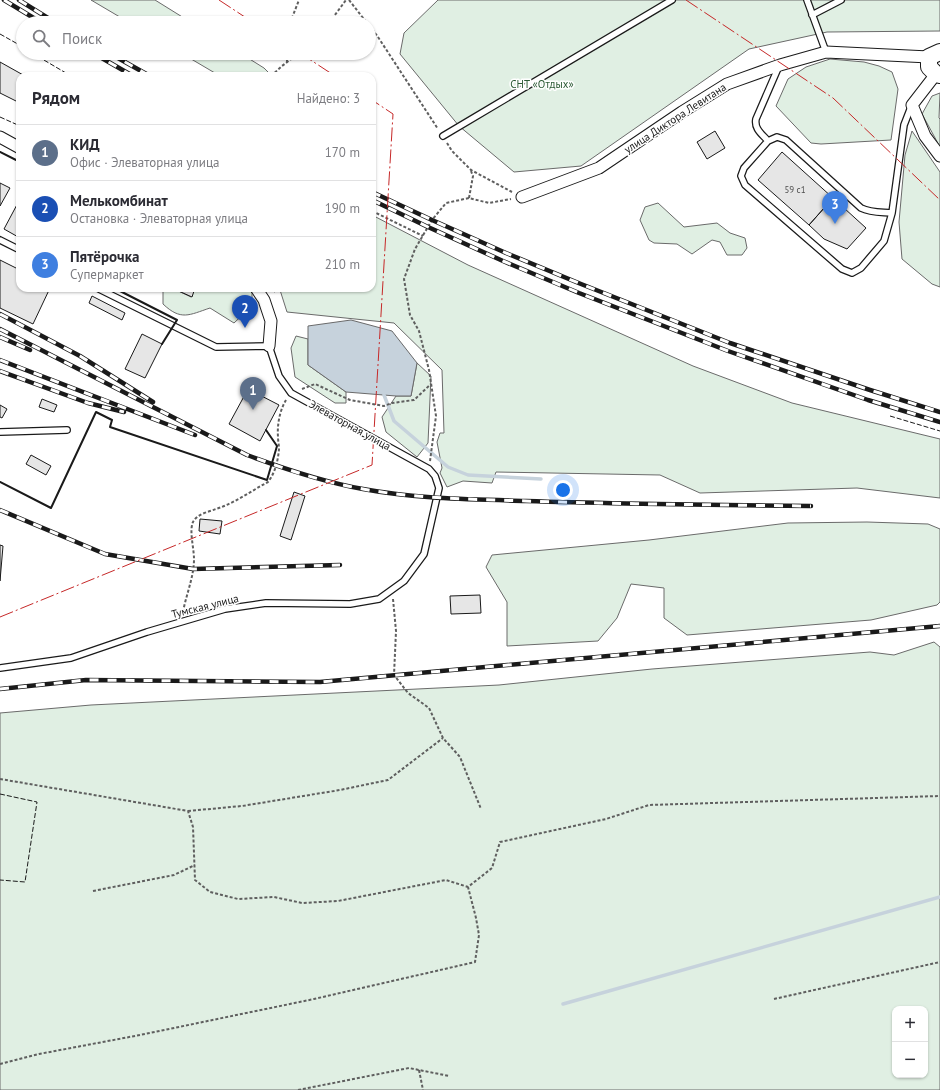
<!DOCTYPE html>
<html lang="ru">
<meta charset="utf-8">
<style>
:root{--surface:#fff;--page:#f7f7f7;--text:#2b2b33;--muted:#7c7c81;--line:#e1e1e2;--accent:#c62828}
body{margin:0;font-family:"PT Sans",sans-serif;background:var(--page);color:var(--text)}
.controls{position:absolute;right:12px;bottom:12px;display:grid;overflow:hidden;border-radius:8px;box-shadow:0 1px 3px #0004}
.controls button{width:36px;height:36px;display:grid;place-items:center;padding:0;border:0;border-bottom:1px solid var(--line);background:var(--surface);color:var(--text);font:20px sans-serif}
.you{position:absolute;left:563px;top:490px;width:14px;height:14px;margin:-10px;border:3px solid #fff;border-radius:50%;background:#1a73e8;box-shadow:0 0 0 6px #1a73e833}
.badge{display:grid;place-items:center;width:26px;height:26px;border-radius:50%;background:var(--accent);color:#fff;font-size:13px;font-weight:700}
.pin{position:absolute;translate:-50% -33px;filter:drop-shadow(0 1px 2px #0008)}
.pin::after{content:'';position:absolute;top:21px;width:14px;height:12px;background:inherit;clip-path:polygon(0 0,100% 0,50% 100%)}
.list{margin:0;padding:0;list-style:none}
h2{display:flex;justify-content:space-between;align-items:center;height:52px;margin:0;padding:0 16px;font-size:17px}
h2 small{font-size:13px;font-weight:400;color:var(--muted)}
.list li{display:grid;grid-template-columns:26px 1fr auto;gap:12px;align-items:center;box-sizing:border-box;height:56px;padding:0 16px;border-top:1px solid var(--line)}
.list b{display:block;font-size:15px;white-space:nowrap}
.list p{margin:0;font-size:13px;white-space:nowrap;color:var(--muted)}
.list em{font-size:13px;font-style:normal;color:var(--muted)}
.icon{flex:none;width:22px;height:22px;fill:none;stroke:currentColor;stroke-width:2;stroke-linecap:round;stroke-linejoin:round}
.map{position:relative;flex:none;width:940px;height:1090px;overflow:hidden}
.search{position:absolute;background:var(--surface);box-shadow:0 1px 3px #0004;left:16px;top:16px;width:360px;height:44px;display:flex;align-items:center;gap:10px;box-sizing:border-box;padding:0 14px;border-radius:22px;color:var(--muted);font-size:15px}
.panel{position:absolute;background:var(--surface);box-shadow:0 1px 3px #0004;left:16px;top:72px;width:360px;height:220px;border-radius:12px}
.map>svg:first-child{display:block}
</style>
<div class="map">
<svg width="940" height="1090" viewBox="0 0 940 1090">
<rect width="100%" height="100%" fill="#fff"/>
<path fill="#e0efe3" stroke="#6a6a6a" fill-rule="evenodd" d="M 91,0 L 155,0 L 192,23 L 130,23 Z
M 438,0 L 940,0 L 940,31 L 827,32 L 749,49 L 581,166 L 514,172 L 459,126 L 400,54 L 404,33 Z
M 181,53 L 240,53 L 264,68 L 272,76 L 220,76 Z
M 830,59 L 864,62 L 879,66 L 892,72 L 898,89 L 891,140 L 821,144 L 811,143 L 776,106 L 788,79 L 806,67 Z
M 940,93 L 939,118 L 940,119 L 940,147 L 922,114 L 932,96 Z
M 912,131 L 940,172 L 940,287 L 932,284 L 902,259 L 899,222 L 905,155 Z
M 658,203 L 684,227 L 717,223 L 730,233 L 745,238 L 747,248 L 742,255 L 727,255 L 720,242 L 712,240 L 692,254 L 677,244 L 654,243 L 649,240 L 640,220 L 645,207 Z
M 372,215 L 468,265 L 693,366 L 792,403 L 940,439 L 940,498 L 857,488 L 700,493 L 660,475 L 496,472 L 492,483 L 463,481 L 447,487 L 440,473 L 442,468 L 437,442 L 440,433 L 444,433 L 442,370 L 394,323 L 287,312 L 280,290 L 274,292 L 273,288 L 372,288 Z
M 163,288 L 172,288 L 191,297 L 195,288 L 247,288 L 252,293 L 252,306 L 234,323 L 210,308 C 189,315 181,321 163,304 Z
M 296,336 L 308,339 L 308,365 L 346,392 L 346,403 L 335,403 L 295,377 L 291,348 Z
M 417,363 L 431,376 L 428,443 L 417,457 L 386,432 L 382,417 L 396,396 L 411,396 Z
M 867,522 L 928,524 L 940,529 L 940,602 L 937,605 L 871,620 L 687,635 L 664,618 L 664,588 L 631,584 L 617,618 L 598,641 L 507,646 L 507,602 L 486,567 L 492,555 L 649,540 L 788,523 Z
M 934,642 L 940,647 L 940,1090 L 0,1090 L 0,713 L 91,705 L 499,685 L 652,669 L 870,652 L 894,655 ZM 895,1009 L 925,1009 L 925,1075 L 895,1075 Z"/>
<path fill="#c6d2dc" stroke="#6a6a6a" d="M 351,320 L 392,331 L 417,363 L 411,396 L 396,396 L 346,392 L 308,365 L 308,326 Z"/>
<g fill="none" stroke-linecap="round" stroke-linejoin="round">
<path stroke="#c6d2dc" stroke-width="3.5" d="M 384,395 L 394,421 L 448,467 L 468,475 L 541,479
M 563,1004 L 940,897"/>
</g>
<path fill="#e6e6e6" stroke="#1a1a1a" d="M 0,62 L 25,76 L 20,76 L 20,103 L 0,93 Z
M 715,131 L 725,148 L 707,159 L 697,142 Z
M 782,152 L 833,198 L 809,225 L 758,180 Z
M 0,183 L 10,188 L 0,206 Z
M 833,198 L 866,228 L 847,249 L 824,239 L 809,225 Z
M 20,199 L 20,238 L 4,229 Z
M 0,260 L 20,270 L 20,288 L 50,288 L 33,324 L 0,308 Z
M 172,288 L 195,288 L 192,297 Z
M 92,296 L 125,313 L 122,320 L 89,303 Z
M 142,334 L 162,344 L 145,378 L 125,369 Z
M 248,389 L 279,405 L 260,441 L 229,424 Z
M 42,399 L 57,405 L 54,412 L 39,407 Z
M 0,405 L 7,409 L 2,418 L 0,417 Z
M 31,455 L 51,466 L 46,475 L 26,464 Z
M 294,492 L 305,496 L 291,540 L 280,536 Z
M 200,519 L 222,521 L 220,534 L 199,531 Z
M 0,545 L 3,546 L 0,581 Z
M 480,595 L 481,613 L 451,614 L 450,596 Z"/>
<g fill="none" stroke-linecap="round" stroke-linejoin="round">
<defs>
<path id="lane" d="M 807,0 L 826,52
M 812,15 L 841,0
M 443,136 L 672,0
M 768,141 C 762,134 754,129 756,119 L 779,66
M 892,213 C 881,212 871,213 861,208 L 786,140 L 777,137 L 768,141 L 744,168 L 741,176 L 745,185 L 842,269 L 852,273 L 861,268 L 884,241 L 892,213 L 904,125 L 911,107
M 0,240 L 20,250
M 0,432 L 67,430
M 0,668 L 71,658 L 147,632 L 225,609 L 266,603 L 350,604 L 379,599 L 404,581 L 424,554 L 439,488 L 435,476 L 429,469 L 291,393 L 279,376 L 269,346 L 216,347 L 97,288"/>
<path id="street" d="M 936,74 L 912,105 L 925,136 L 940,156
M 0,137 L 20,148
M 522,197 L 599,168 L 682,112 L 727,84 L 780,65 L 826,52 L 929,57
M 256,288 L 264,300 L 271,321 L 269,346"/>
<path id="secondary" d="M 940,52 L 929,57 L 929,67 L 936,74 L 940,75"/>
</defs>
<use href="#lane" stroke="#1a1a1a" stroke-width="8"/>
<use href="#street" stroke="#1a1a1a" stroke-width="13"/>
<use href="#secondary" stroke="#1a1a1a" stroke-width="18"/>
<path stroke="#5f5f5f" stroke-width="2" stroke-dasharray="3 2" stroke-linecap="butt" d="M 349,0 L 367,23
M 290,23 L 299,0
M 329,23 L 346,0
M 369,25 L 378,37 L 438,129
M 287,62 L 287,53
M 271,76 L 282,66 L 299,53
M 447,143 L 452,151 L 471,170 L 512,192
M 469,198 L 473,176 L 471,171
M 372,211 L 423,236
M 302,389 L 315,384 L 350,400 L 384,406 L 392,403 L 414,400 L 431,384
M 430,461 L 436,416 L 429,370 L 419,331 L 410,315 L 404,279 L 415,249 L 432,220 L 446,203 L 469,198 L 489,203 L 511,199
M 393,599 L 396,631 L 394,675 L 408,693 L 429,708 L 443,738 L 460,757 L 481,809
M 183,612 C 186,595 194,577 194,559 C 194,548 189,531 193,522 C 197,514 208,512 216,509 C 235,503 251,491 268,482 C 275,473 278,461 279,449 C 279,445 278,441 278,437 C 277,424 280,410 286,400
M 0,779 L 188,811 L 193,827 L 195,880 L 210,892 L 238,899 L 274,897 L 302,903 L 338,901 L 446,880 L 468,887 L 492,868 L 500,842 L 606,819 L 649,805 L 940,796
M 188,811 L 242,806 L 340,790 L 388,780 L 443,738
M 93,891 L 174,875 L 195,865
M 774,999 L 940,962
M 0,1064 L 39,1054 L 140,1035 L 314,999 L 475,962 L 479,935 L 476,918 L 468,887
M 419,1070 L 423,1090
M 298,1090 L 409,1068 L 449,1076"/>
<use href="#lane" stroke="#fff" stroke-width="5.5"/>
<use href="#street" stroke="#fff" stroke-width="11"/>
<use href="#secondary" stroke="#fff" stroke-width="16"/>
<defs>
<path id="rail" d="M 4,0 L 42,23
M 19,0 L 56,23
M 93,53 L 133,76
M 109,53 L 150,76
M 372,192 L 432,220 L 506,253 L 581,284 L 730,343 L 870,390 L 940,412
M 372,200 L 428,227 L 503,261 L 579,293 L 728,351 L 868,400 L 940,422
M 0,314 L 80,356 L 153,402
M 0,329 L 247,455 C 285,469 323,482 363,489 C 417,499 472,499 526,501 C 621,504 716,505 811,506
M 0,337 L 30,350
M 0,360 L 195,435
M 0,371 L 88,403 L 124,412
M 0,510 L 105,554 L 193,569 L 340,565
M 0,689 L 86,680 L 320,682 L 940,626"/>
</defs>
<use href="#rail" stroke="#1a1a1a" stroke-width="4.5"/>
<use href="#rail" stroke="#fff" stroke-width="3" stroke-dasharray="9" stroke-linecap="butt"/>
<path stroke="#1a1a1a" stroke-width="1" stroke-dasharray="5 2" stroke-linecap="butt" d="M 0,34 L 23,47
M 32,53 L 71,76
M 0,117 L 20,126
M 890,416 L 940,431
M 0,794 L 37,802 L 25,882 L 0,880"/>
<path stroke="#1a1a1a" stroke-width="2" d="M 0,152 L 20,162
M 121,288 L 120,291 L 177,320 L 162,344
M 0,482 L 51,508 L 96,412 L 112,420 L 110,427 L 267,480 L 277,446 L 266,430"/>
<path stroke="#c62828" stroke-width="1" stroke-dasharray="14 3 2 3" stroke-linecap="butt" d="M 219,0 L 254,23
M 686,0 L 833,98 L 940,200
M 300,53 L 335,76
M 0,617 L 372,465 L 393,114 L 372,100"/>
</g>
<g text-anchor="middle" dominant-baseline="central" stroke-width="3" stroke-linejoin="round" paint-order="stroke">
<g font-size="9" fill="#4d4d4d">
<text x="795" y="189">59 с1</text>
</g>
<g font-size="11" fill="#2b5a34" stroke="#fff">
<text x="542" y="84">СНТ «Отдых»</text>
</g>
<g font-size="11" fill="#1a1a1a" stroke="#fff">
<text transform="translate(675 118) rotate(-33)">улица Диктора Левитана</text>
<text transform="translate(350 425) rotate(29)">Элеваторная улица</text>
<text transform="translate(205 606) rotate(-14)">Тумская улица</text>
</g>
</g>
</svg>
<div class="controls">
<button>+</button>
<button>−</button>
</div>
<div class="you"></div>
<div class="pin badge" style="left:253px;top:410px;background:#5c6f8a">1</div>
<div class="pin badge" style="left:245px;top:328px;background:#1a4fb4">2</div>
<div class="pin badge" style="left:835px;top:224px;background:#3f7fe0">3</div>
<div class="search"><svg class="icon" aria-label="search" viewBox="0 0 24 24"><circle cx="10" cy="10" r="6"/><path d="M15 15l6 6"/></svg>Поиск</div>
<section class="panel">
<h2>Рядом<small>Найдено: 3</small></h2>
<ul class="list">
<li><span class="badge" style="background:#5c6f8a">1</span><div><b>КИД</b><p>Офис · Элеваторная улица</p></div><em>170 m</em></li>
<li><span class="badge" style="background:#1a4fb4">2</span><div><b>Мелькомбинат</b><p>Остановка · Элеваторная улица</p></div><em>190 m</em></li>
<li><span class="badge" style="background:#3f7fe0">3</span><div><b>Пятёрочка</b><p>Супермаркет</p></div><em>210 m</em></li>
</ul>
</section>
</div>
